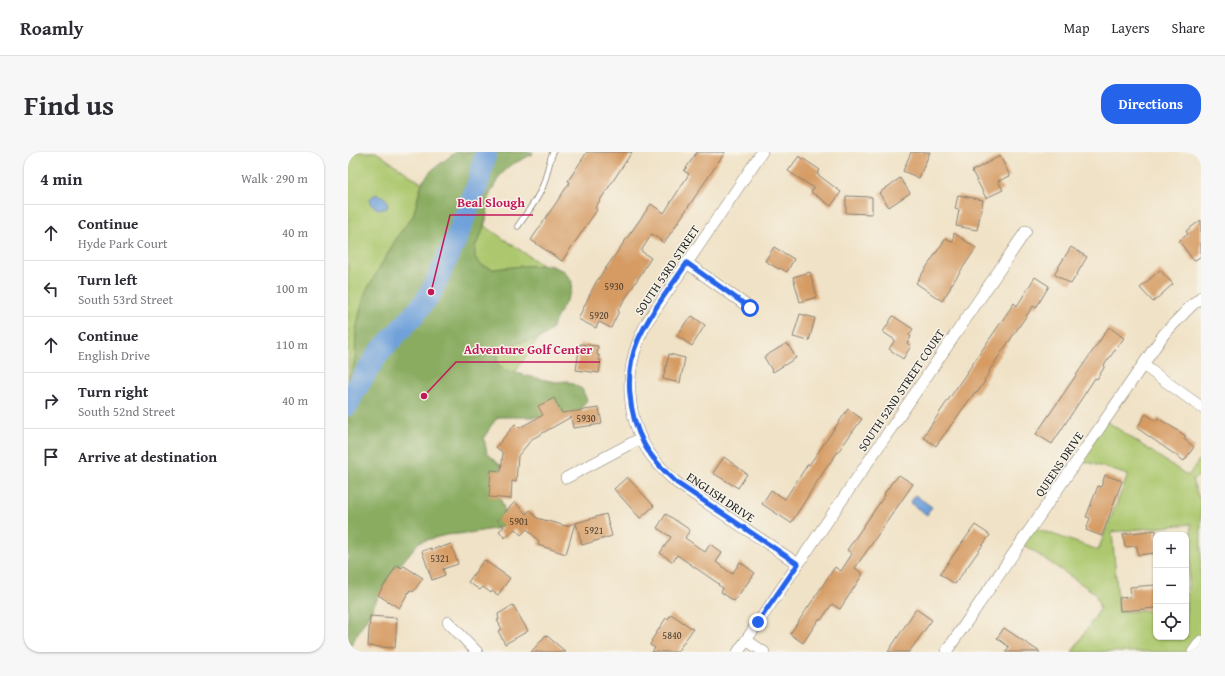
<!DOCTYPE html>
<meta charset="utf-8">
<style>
:root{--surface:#fff;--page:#f7f7f7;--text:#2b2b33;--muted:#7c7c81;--line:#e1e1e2;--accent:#2563eb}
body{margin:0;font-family:"Gentium Book Plus",serif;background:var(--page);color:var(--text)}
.controls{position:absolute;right:12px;bottom:12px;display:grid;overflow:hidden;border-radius:8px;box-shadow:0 1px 3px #0004}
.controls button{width:36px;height:36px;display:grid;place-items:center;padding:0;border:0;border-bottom:1px solid var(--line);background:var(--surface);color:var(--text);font:20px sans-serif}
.stop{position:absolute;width:12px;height:12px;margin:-9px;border:3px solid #2563eb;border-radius:50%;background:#fff}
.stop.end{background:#2563eb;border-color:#fff;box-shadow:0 1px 4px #0008}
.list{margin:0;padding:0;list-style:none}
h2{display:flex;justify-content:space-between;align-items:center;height:52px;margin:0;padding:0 16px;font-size:17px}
h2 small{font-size:13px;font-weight:400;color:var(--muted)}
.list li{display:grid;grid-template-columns:26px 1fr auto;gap:12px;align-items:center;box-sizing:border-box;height:56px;padding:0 16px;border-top:1px solid var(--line)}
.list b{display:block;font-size:15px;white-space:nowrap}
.list p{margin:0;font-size:13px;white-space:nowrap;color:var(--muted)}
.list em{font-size:13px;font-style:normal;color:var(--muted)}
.icon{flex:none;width:22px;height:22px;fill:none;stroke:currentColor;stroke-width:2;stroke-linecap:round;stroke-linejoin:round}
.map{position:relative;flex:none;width:853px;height:500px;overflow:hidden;border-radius:16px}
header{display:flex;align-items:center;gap:24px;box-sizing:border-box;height:56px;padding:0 20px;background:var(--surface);border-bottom:1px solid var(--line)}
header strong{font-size:19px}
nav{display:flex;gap:22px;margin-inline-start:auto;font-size:14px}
.intro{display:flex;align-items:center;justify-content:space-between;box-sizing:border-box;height:96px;padding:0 24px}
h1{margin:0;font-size:28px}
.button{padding:10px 18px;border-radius:16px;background:var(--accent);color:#fff;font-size:14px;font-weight:700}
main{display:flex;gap:24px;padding:0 24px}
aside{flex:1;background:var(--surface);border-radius:16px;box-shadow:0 1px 3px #0004}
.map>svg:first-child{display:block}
</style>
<header>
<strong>Roamly</strong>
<nav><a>Map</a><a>Layers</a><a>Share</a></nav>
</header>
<div class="intro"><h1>Find us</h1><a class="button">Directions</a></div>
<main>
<aside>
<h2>4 min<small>Walk · 290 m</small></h2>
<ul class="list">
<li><svg class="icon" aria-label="ahead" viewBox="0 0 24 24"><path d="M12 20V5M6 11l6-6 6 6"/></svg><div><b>Continue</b><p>Hyde Park Court</p></div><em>40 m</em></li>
<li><svg class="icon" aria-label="left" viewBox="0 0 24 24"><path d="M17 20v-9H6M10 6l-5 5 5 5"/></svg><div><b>Turn left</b><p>South 53rd Street</p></div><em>100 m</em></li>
<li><svg class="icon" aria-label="ahead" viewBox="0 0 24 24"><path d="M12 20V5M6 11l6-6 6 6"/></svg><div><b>Continue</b><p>English Drive</p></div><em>110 m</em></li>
<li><svg class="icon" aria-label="right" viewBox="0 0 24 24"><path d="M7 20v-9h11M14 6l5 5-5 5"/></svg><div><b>Turn right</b><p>South 52nd Street</p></div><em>40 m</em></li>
<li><svg class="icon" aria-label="arrive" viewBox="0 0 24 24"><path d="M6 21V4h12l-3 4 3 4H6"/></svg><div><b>Arrive at destination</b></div></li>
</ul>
</aside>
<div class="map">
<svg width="853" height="500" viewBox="0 0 853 500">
<rect width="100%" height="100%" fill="#f7f3e8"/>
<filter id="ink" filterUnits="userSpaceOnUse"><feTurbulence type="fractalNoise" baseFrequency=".025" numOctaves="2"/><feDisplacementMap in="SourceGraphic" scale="8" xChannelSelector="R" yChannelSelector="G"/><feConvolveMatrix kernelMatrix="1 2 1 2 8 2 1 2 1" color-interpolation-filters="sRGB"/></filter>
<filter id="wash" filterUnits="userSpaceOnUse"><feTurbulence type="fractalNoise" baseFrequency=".012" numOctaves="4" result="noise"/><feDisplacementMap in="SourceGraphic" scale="16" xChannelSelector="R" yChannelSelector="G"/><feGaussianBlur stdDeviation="0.9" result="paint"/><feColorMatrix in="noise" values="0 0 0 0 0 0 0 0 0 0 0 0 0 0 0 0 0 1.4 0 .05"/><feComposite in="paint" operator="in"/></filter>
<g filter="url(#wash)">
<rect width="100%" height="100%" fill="#f0e2c6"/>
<path fill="#acc76d" stroke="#647244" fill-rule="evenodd" d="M 0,0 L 28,0 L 225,134 L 0,470 Z
M 757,268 L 840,324 L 853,305 L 853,323 L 844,328 L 853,351 L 853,489 L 845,500 L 724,500 L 752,457 L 747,441 L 673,391 L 684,375 L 750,398 L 780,323 L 730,307 ZM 843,372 L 842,416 L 838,454 L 838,485 L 808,485 L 808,458 L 771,460 L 764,380 Z"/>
<path fill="#89ac60" stroke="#52643e" d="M 108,0 L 185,0 L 183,3 L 161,14 L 151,25 L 142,42 L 138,68 L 133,83 L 127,95 L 127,105 L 133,113 L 145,117 L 174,114 L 201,113 L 216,119 L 224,130 L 223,140 L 208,167 L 203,178 L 191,187 L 172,190 L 156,196 L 150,202 L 149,211 L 157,218 L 184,225 L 207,230 L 219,229 L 234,237 L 239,248 L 230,261 L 195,265 L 150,265 L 142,275 L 136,287 L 139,301 L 152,313 L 153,326 L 149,336 L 159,366 L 152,376 L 121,381 L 98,383 L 71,390 L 38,430 L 24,457 L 0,498 L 0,227 L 5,216 L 7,205 L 8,179 L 13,154 L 18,139 L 51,82 L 65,64 L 74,30 L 84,18 Z"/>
<path fill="#6fa1da" stroke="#465e7b" d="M 26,43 C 32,42 37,45 40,50 L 39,56 C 32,60 23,55 22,47 Z
M 567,343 L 584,355 L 579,363 L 562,351 Z"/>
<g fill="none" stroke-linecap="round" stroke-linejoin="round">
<path stroke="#6fa1da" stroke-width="22" d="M 0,253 L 6,240 L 29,203 L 71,157 L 83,140 L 106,92 L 130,31 L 138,0"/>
</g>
<g id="blocks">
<path fill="#d69b64" d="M 239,0 L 284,0 L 247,56 L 249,58 L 214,109 L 183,88 L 222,30 L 220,29 Z
M 349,0 L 377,0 L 316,91 L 304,82 L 293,99 L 303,106 L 270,158 L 271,159 L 263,176 L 251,170 L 248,176 L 230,167 L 248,130 L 303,52 L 316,61 L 341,22 L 336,19 Z
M 563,0 L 582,0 L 571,26 L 555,19 Z
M 451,4 L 472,18 L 469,22 L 493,40 L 483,54 L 463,40 L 466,36 L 440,19 Z
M 652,4 L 662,24 L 650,29 L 655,38 L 638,46 L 624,19 Z
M 552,26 L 562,41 L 541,55 L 531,41 Z
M 610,43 L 635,48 L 629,78 L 608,74 L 611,58 L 607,57 Z
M 498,44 L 524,45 L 524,62 L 498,61 Z
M 853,68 L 853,104 L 846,109 L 831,89 L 840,82 L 838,79 Z
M 606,81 L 628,96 L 602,135 L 603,135 L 594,149 L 568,131 L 598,86 L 605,90 Z
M 426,95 L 446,107 L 439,120 L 432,116 L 431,117 L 417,109 Z
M 723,95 L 739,105 L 723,132 L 706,122 Z
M 812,118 L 825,132 L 805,150 L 792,136 Z
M 462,120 L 469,145 L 452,150 L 445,125 Z
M 687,125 L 701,134 L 688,156 L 685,154 L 641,219 L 642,220 L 636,228 L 637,229 L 629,241 L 627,240 L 588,294 L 575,285 L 666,151 L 669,154 Z
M 452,162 L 467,166 L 461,189 L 445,185 Z
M 344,164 L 357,173 L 344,194 L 329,184 L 338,170 L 339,170 Z
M 545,164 L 565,177 L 561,183 L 563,185 L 559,191 L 563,194 L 555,207 L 541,197 L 547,188 L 535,180 Z
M 761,175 L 776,186 L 756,213 L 757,214 L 749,227 L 747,226 L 704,292 L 688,282 Z
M 439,191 L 448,206 L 425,220 L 416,205 Z
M 232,192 L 250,194 L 249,203 L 251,203 L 251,208 L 253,208 L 251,221 L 228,218 Z
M 321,202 L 337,206 L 332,231 L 315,227 Z
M 206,246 L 214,261 L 251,256 L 254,272 L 225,276 L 223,265 L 184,287 L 170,304 L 168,330 L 164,329 L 163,347 L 141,345 L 143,318 L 153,319 L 155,301 L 148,295 L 167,272 L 171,276 L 195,263 L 190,254 Z
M 500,257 L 514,267 L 476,319 L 443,371 L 414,352 L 423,338 L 437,347 L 460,312 L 461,313 Z
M 798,262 L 808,269 L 810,266 L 838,284 L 836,287 L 846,295 L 836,309 L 789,276 Z
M 376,305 L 399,322 L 390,336 L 365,321 Z
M 551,323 L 565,332 L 507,416 L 515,422 L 492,457 L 484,452 L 473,468 L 471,467 L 455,491 L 442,482 L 487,415 L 493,419 L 504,402 L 499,398 L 537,343 L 536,342 L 545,329 L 546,329 Z
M 757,323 L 774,329 L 754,384 L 738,378 L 742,366 L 738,365 L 750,334 L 753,335 Z
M 279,325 L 306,354 L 292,366 L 266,337 Z
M 167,350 L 178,362 L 182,358 L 189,366 L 218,374 L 227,371 L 218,402 L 190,393 L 191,389 L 179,377 L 173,383 L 167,377 L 157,386 L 151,379 L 156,375 L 149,368 Z
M 258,362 L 264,384 L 234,393 L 228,371 Z
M 318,362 L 342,378 L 337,386 L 357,400 L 362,392 L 374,401 L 368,410 L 384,422 L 392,410 L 407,421 L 386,449 L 373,440 L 375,436 L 370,433 L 371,432 L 329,403 L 325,410 L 312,401 L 323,385 L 309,376 Z
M 627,373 L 642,383 L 607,432 L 592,422 Z
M 808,378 L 808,401 L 790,403 L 789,394 L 777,395 L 775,382 Z
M 103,392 L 110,412 L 95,417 L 97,423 L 84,428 L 74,399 L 83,396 L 84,398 L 91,395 L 91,396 Z
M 136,408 L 162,426 L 150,443 L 144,439 L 143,441 L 135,435 L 132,438 L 120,430 Z
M 49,413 L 54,416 L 56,414 L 75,426 L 65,440 L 62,438 L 51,456 L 30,443 Z
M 808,433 L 808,456 L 772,459 L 771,446 L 783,445 L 782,435 Z
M 165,453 L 180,479 L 157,492 L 150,479 L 154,477 L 149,468 L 151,468 L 150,462 Z
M 568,457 L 584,468 L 561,500 L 540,500 Z
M 323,462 L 345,477 L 329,500 L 304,500 L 307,496 L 302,493 L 304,489 L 303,489 L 318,466 L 320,467 Z
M 22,464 L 49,466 L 47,496 L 20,494 Z
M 656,476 L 692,500 L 657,500 L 661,495 L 649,486 Z
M 198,483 L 218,500 L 183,500 Z"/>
</g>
</g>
<g filter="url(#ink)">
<use href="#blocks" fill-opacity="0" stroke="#867f71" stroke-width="1"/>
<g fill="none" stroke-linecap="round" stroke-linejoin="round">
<defs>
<path id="lane" d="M 170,74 C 178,62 188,50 194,36 C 199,25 200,12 205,0"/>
<path id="street" d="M 414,0 L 299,170 C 296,177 292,183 290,190 C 276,226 280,270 302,302 C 310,313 319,322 329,331 L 450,412
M 339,111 L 402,156
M 795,213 L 853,255
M 218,326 L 293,286
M 100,470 L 129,500
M 398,488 L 416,500
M 390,500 L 678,79
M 598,500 L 816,182 L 842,155 L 853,145
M 845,500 L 853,489"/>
</defs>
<use href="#lane" stroke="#867f71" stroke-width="7"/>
<use href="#street" stroke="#867f71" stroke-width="12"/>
<use href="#lane" stroke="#fff" stroke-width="5.5"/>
<use href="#street" stroke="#fff" stroke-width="11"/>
</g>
</g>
<g fill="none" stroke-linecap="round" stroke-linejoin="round" filter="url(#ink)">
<path stroke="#2563eb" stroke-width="5" d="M 402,156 L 339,111 C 322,136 302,161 290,188 C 276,220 280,261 296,292 C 304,307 316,319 329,331 L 450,412 L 410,470"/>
</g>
<g text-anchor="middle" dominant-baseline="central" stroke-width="3" stroke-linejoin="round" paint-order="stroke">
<g font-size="10" fill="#4a3c2e">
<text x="266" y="134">5930</text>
<text x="251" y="163">5920</text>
<text x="238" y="266">5930</text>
<text x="171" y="369">5901</text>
<text x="246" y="378">5921</text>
<text x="92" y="406">5321</text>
<text x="324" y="483">5840</text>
</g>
<g font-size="12" fill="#1c1c1c" stroke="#f7f3e8">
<text transform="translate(319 118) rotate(-56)">SOUTH 53RD STREET</text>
<text transform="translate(553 238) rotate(-56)">SOUTH 52ND STREET COURT</text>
<text transform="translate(711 312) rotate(-56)">QUEENS DRIVE</text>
<text transform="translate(373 345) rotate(34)">ENGLISH DRIVE</text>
</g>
</g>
<path fill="none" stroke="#c2185b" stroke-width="1.5" d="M83 140L102 63H185M76 244L108 210H252"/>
<g fill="#c2185b" stroke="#f7f3e8" stroke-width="1.5">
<circle cx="83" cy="140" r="4"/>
<circle cx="76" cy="244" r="4"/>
</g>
<g font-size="13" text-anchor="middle" font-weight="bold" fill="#c2185b" stroke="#f7f3e8" stroke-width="3" stroke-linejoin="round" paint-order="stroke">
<text x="143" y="55">Beal Slough</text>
<text x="180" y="202">Adventure Golf Center</text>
</g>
</svg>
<div class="controls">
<button>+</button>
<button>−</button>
<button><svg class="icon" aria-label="locate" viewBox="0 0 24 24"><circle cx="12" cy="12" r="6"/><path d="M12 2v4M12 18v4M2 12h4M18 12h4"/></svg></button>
</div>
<div class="stop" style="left:402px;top:156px"></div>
<div class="stop end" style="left:410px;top:470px"></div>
</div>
</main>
